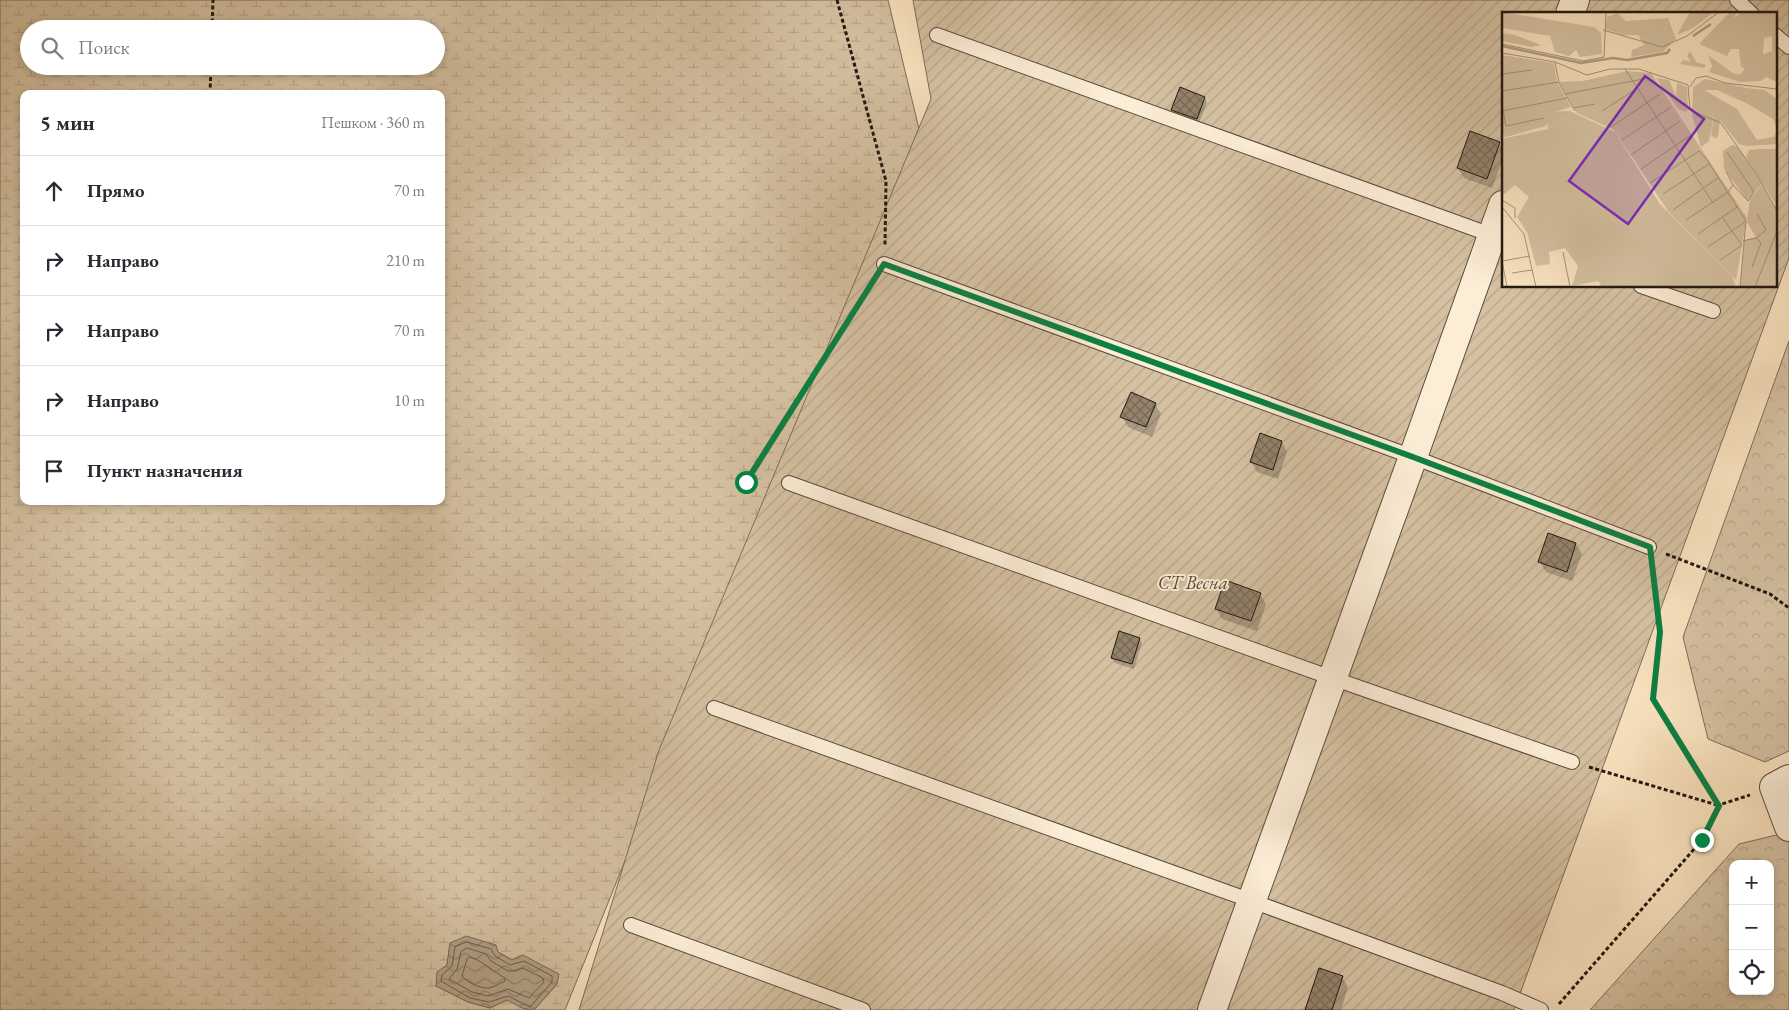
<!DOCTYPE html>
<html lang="ru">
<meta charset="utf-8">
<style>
:root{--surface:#fff;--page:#f2f2f3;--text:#2b2b33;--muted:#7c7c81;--line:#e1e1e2}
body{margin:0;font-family:"EB Garamond",serif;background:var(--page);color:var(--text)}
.controls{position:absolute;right:15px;bottom:15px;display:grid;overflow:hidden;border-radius:10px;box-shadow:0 2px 8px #0003}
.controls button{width:45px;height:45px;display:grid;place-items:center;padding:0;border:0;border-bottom:1px solid var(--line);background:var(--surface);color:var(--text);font:25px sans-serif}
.stop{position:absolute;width:15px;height:15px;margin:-11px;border:4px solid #0b8043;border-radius:50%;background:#fff}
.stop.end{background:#0b8043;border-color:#fff;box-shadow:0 1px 5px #0008}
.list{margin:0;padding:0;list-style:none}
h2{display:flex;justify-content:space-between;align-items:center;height:65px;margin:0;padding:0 20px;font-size:21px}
h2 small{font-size:16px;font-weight:400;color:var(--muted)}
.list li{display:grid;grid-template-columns:32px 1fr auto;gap:15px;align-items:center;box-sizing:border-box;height:70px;padding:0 20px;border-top:1px solid var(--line)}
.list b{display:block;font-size:19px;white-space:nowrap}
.list em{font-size:16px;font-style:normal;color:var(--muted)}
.icon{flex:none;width:28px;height:28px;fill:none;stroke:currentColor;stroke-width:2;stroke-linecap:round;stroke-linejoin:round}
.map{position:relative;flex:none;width:1789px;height:1010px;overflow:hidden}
.search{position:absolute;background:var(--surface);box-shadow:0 2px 8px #0003;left:20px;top:20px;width:425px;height:55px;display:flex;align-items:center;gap:12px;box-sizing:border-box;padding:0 18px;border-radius:28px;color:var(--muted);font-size:19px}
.panel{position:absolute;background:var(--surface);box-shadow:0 2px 8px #0003;left:20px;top:90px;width:425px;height:415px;border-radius:10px}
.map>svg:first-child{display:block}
</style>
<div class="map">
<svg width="1789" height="1010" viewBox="0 0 1789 1010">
<defs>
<pattern id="forest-crowns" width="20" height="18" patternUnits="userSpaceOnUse" patternTransform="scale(1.25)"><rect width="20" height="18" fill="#d5c1a2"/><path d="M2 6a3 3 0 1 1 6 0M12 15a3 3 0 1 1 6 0" fill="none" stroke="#b7a58a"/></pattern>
<pattern id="wetland-marsh" width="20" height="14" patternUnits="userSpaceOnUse" patternTransform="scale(1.25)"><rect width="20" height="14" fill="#d5c1a2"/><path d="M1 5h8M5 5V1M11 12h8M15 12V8" fill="none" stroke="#b7a58a"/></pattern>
<pattern id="garden-furrows" width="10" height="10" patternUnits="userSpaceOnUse" patternTransform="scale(1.25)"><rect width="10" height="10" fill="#d5c1a2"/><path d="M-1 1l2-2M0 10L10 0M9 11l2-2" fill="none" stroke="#b7a58a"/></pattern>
<pattern id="water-waves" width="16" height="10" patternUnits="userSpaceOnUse" patternTransform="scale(1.25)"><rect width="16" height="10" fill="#b19e84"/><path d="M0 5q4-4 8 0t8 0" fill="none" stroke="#90806b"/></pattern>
<pattern id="building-cross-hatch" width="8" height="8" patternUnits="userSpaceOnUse" patternTransform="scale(1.25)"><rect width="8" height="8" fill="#93826c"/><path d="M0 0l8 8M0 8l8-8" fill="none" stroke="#786a57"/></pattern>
</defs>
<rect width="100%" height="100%" fill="#fae3c0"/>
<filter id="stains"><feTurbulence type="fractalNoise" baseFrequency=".004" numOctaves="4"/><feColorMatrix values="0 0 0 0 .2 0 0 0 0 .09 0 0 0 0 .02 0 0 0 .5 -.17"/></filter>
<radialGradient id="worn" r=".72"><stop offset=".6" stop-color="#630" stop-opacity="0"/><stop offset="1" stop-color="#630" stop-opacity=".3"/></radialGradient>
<path fill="url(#forest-crowns)" stroke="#7c6d5a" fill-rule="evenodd" d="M 1789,341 L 1789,751 L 1765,762 L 1708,739 L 1683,637 Z
M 1789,832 L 1789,1010 L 1590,1010 L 1739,844 ZM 1733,864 L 1770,864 L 1770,991 L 1733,991 Z"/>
<path fill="url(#wetland-marsh)" stroke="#7c6d5a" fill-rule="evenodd" d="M 0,0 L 888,0 L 919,129 L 565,1010 L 534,1010 L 557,984 L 498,952 L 450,944 L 447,965 L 436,986 L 468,1002 L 490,1008 L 507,1000 L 529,1010 L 0,1010 ZM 29,29 L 436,29 L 436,66 L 29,66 ZM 24,94 L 441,94 L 441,501 L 24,501 Z"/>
<path fill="url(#garden-furrows)" stroke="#7c6d5a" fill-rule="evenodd" d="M 913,0 L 1789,0 L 1789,258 L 1514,1010 L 579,1010 L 659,750 L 931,99 ZM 1503,14 L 1775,14 L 1775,286 L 1503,286 Z"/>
<path fill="url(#water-waves)" stroke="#786956" d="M 466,936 L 496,945 L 498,952 L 511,960 L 523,955 L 559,974 L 557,984 L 534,1010 L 522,1008 L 507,1000 L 490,1008 L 468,1002 L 436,986 L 437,972 L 447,965 L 450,943 Z"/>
<path fill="#0003" d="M 1205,98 L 1207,103 L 1199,123 L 1175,115 L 1173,110 Z
M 1499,143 L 1503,150 L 1503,159 L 1492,188 L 1464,178 L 1458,168 Z
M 1155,404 L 1161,414 L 1152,437 L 1128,427 L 1122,417 Z
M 1282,442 L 1287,452 L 1278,479 L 1257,472 L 1251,462 Z
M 1576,544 L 1582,554 L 1572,581 L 1546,572 L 1540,562 Z
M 1260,594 L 1266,604 L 1257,631 L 1222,619 L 1216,608 Z
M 1139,639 L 1142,643 L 1134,669 L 1115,663 L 1112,658 Z
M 1342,977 L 1348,987 L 1341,1010 L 1306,1010 Z"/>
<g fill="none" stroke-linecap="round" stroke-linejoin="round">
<path stroke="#6a5c4a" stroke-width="1" d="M 467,942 L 491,949 L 495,956 L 510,965 L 524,961 L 552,976 L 552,982 L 530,1007 L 508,996 L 489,1002 L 470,998 L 441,981 L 442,975 L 452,966 L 455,947 Z
M 467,948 L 486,954 L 491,961 L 508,971 L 513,971 L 523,968 L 543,978 L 544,982 L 529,998 L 508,989 L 488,996 L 472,992 L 449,979 L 457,969 L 461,952 Z
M 470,957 C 483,961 492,971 505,978 L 505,981 C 501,983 494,987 489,988 C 481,989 466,982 462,976 L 467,959 Z"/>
</g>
<path fill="url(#building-cross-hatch)" stroke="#231911" d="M 1180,87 L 1205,97 L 1197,119 L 1171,110 Z
M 1470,131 L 1500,142 L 1487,179 L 1457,168 Z
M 1131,392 L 1156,403 L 1146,427 L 1120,417 Z
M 1260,433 L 1282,441 L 1273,470 L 1250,462 Z
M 1548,533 L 1576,543 L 1567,572 L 1538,562 Z
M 1225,580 L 1261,593 L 1251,621 L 1215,609 Z
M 1119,631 L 1140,638 L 1132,664 L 1111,658 Z
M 1319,968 L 1343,976 L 1332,1010 L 1305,1010 Z"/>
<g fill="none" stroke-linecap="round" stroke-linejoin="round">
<defs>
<path id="service" d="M 1737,0 L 1752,14
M 937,35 L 1497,237
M 1775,35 L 1789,47
M 884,264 L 1413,457 L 1649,547
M 1641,286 L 1713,311
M 789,483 L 1332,678 L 1572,762
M 714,708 L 1252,901 L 1502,993 L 1541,1010
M 631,925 L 863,1010"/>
<path id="minor" d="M 1570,14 L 1575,0
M 1789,779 L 1774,787 L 1789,827
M 1212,1010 L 1413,457 L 1503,205"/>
</defs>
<use href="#service" stroke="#594c3d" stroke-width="16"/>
<use href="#minor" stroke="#594c3d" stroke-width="30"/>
<path stroke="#231911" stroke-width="3" stroke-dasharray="4 2.5" stroke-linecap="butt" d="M 837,0 L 886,181 L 885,245
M 212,29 L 213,0
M 210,94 L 211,66
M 746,482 L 873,281
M 1666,554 L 1770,594 L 1789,608
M 1652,566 L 1660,632 L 1653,699 L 1719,805
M 1589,767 L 1717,805
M 1559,1004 L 1702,840 L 1719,805 L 1750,795"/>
<use href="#service" stroke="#fcedd6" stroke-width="14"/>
<use href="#minor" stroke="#fcedd6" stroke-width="28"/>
</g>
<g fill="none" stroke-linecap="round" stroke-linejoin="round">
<path stroke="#0b8043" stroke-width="6" d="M 746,482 L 884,264 L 1413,457 L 1650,547 L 1660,632 L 1653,699 L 1719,806 L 1702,840"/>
</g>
<g text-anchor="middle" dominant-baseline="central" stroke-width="4" stroke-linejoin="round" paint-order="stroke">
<g font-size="19" font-style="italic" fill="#584b3c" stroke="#fcedd6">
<text x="1193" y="582">СТ Весна</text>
</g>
</g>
<g transform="translate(1502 12)">
<rect width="275" height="275" fill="#fae3c0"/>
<path d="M 203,67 L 244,76 L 246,92 L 215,78 L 202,78 L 235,97 L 255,128 L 242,130 L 244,134 L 237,132 L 218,108 L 216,124 L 214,127 L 209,123 L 212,104 L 203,96 L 191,75 ZM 257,137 L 253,151 L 275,181 L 274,193 L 244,145 L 247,138 Z" fill="#d5c1a2"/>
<path d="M 0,0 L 92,15 L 99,21 L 100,42 L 78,45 L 74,38 L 67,44 L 53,40 L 48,24 L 0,16 ZM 188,0 L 212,0 L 191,16 L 175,23 ZM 228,0 L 235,0 L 232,6 L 240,0 L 275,0 L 275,70 L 264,65 L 259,69 L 238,70 L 207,60 L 210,54 L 206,43 L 232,62 L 238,62 L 243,57 L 239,54 L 237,37 L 229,37 L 225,44 L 197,32 ZM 270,24 L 270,39 L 261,42 L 262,26 ZM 115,1 L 124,9 L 166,6 L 174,27 L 161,40 L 129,45 L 130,38 L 142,33 L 136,23 L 119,23 L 103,17 L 105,5 ZM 0,21 L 13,23 L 39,33 L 30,35 L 0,29 ZM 188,39 L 194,50 L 204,53 L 202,56 L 178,52 L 181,48 L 189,50 L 185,44 ZM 154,66 L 167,68 L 174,84 L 175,71 L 185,75 L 186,98 L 183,100 L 176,97 ZM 191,75 L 203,96 L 212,104 L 207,129 L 199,135 L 190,103 ZM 244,76 L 262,78 L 275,87 L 275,116 L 271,107 L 246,92 ZM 46,100 L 68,99 L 70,100 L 46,117 ZM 275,118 L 275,132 L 244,134 L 242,130 L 272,125 Z" fill="#d5c1a2" fill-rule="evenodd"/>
<path d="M 70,100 L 113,120 L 158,192 L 230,264 L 234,275 L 100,275 L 96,269 L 70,274 L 76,254 L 63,236 L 47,240 L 48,252 L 34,254 L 25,220 L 15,205 L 27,185 L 13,173 L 0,184 L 0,127 L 46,117 ZM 257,137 L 275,137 L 275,182 L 253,151 Z" fill="#d5c1a2"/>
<path d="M 0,43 L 52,51 L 55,70 L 69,95 L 52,100 L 44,114 L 0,126 ZM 125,59 L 149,61 L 245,206 L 234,268 L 166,199 L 112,118 L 75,101 L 57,70 L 81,69 ZM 230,133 L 236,135 L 260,172 L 245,188 L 222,157 L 221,139 ZM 260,173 L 272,194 L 275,192 L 275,275 L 238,275 L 242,228 L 254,225 L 262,229 L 254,225 L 245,210 L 248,187 Z" fill="#d5c1a2"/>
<path fill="none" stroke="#b19e84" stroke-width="2.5" d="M 191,24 L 209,12M 0,34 L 79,51 L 111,46 L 125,48 L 165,41 L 168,37"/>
<path fill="none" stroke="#a4927a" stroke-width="1" d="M 101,18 L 160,35 L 185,24 L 217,0M 0,32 L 81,49 L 102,45 L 104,0M 0,41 L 53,50 L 85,63 L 108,57 L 137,57 L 186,73 L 188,98 L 219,111 L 255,163 L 275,199M 53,50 L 57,71 L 73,99M 123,57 L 211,191M 0,62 L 30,58M 188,75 L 194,66 L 204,64 L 223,71 L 275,77M 0,79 L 57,70M 63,82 L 146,66M 0,92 L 4,114 L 42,106M 71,96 L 93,92M 0,99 L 65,86M 100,99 L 134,77M 109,115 L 158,82M 120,128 L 169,95M 225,140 L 252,180 L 246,189 L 231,173M 129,143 L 178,109M 139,157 L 192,121M 148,171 L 197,139 L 205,148 L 244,209 L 238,275M 161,182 L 207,152M 0,188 L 13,196 L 13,206M 0,195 L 22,222 L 34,275M 171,198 L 217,165M 184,208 L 226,180 L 231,173 L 224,159M 196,222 L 235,195M 254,226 L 264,218 L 255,202M 241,229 L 254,226 L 259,231 L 250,255M 206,235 L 243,210M 61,240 L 68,275M 218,248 L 240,233 L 220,205M 0,249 L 28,244M 0,249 L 5,275M 10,261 L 30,258M 253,275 L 275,219"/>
<path fill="#7b2cbf" fill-opacity="0.15" stroke="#7b2cbf" stroke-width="2.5" d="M 143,64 L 202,107 L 126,212 L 67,169 Z"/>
<rect width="275" height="275" fill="none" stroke="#231911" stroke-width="2.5"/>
</g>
<rect width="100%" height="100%" filter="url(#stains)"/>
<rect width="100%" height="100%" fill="url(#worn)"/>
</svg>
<div class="controls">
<button>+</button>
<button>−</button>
<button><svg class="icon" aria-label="locate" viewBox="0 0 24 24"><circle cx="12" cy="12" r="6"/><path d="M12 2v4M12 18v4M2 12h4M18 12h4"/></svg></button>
</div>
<div class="stop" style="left:746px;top:482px"></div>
<div class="stop end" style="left:1702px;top:840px"></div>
<div class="search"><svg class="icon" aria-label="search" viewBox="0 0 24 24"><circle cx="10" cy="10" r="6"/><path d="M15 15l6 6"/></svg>Поиск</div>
<section class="panel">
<h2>5 мин<small>Пешком · 360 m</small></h2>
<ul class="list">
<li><svg class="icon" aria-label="ahead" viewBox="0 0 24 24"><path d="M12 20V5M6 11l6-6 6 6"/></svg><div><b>Прямо</b></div><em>70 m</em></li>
<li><svg class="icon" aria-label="right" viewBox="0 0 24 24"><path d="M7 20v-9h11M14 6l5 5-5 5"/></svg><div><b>Направо</b></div><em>210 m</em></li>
<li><svg class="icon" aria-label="right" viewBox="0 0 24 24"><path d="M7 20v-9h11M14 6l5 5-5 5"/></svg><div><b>Направо</b></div><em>70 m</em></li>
<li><svg class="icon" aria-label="right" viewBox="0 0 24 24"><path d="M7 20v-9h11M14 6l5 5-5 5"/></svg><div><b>Направо</b></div><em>10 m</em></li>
<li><svg class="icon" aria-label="arrive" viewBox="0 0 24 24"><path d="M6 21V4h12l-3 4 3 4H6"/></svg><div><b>Пункт назначения</b></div></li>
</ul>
</section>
</div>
